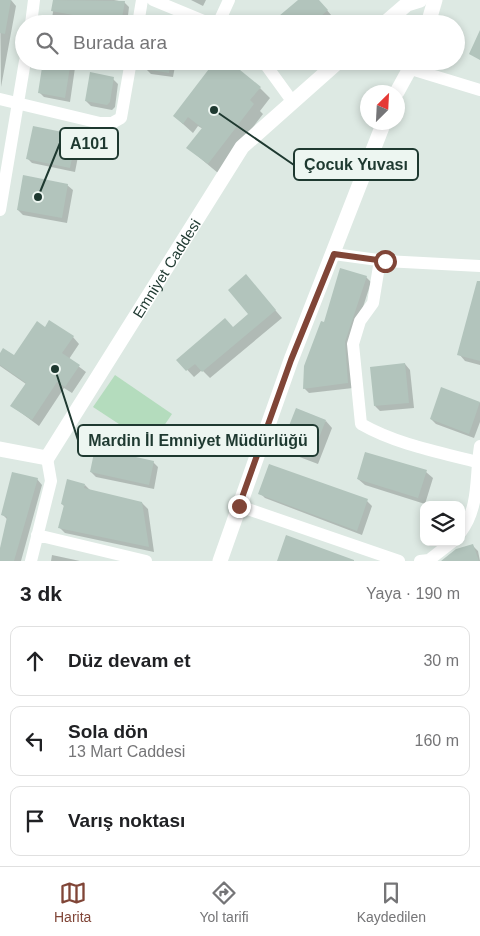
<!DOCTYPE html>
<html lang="tr">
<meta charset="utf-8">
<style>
:root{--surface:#fff;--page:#f6f6f6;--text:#202124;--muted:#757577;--line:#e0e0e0;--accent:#804537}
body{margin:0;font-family:Arial,sans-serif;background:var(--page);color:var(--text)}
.controls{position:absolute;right:15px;bottom:15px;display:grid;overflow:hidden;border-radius:10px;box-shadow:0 2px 8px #0003}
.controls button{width:45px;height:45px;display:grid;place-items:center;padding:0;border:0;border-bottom:1px solid var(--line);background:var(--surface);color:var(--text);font:25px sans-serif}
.compass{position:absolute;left:360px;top:85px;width:45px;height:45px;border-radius:50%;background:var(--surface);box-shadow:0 2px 8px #0003;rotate:24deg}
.stop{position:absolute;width:15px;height:15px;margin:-11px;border:4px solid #804537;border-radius:50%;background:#fff}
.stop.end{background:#804537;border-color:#fff;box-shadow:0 1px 5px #0008}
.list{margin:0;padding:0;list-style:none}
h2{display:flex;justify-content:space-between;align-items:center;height:65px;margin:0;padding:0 20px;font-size:21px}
h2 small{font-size:16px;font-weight:400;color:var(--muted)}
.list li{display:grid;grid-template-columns:32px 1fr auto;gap:15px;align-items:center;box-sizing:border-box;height:70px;margin:0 10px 10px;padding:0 10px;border:1px solid var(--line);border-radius:10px}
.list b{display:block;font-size:19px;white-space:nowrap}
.list p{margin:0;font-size:16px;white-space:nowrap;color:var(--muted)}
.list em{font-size:16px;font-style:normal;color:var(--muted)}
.icon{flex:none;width:28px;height:28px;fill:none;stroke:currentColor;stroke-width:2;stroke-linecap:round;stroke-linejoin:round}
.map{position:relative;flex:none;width:480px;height:561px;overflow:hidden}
.search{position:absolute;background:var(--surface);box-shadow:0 2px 8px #0003;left:15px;right:15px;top:15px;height:55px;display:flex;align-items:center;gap:12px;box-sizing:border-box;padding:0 18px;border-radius:28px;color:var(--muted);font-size:19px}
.sheet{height:305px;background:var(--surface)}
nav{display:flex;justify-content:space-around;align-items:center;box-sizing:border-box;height:70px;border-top:1px solid var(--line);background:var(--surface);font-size:14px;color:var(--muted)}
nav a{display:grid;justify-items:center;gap:2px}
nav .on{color:var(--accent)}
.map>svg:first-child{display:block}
</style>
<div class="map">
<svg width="480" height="561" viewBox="0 0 480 561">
<rect width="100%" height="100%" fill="#dde9e3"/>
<path fill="#b4dcbd" d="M 115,375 L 172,414 L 151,445 L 93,407 Z"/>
<path fill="#0003" d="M 0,0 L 11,0 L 16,6 L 1,87 Z
M 55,0 L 114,0 L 124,2 L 129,7 L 127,24 L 51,24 Z
M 191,0 L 206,0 L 203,6 Z
M 300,0 L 318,0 L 332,16 L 322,24 L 287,24 Z
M 153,20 L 175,24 L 153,24 Z
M 44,61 L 76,61 L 70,102 L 44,97 L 39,92 Z
M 147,61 L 176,61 L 173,77 L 151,74 L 146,69 Z
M 113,79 L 118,84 L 115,107 L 112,110 L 91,106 L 86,101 Z
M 260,88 L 270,98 L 260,111 L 263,114 L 218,173 L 188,148 L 203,129 L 198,126 L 193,133 L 174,116 Z
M 76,136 L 81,141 L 75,172 L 32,163 L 27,158 Z
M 67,185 L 73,190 L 67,223 L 23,215 L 18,210 Z
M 366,277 L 371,282 L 350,348 L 353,388 L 309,393 L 304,388 L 324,324 Z
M 252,283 L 282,318 L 210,378 L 202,370 L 194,377 L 178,360 L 234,328 L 250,314 Z
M 480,297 L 480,365 L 465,361 L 459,354 Z
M 45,329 L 73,337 L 79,344 L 69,359 L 86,372 L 72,393 L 64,388 L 39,426 L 12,406 L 26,384 L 0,366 L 0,355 L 14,357 Z
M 405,364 L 410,370 L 414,408 L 380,411 L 375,406 Z
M 442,389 L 480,403 L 480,422 L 474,438 L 436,424 L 431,419 Z
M 326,421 L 332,428 L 318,464 L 289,453 L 282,446 Z
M 153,462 L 158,467 L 154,489 L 96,477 L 91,472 Z
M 426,472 L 433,478 L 425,504 L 365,485 L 358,479 Z
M 37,479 L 42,485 L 21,561 L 0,561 L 8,520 L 3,515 Z
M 85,485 L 91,491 L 142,503 L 148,509 L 154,552 L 65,533 L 59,527 L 65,507 L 62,504 Z
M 260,493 L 367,501 L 372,506 L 362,535 L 265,498 Z
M 473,546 L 478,551 L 480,561 L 442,561 Z
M 52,555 L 80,561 L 51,561 Z"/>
<path fill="#b2c4bc" d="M 0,0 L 11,0 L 5,34 L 0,33 Z
M 53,0 L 125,1 L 121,24 L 94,24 L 95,19 L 51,11 Z
M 298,0 L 319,0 L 328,10 L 312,24 L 286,24 L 279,16 Z
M 480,30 L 480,60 L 469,54 Z
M 43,61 L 71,61 L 65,98 L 38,93 Z
M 145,61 L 170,61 L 169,73 L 144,69 Z
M 215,61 L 229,61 L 261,87 L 250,100 L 254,104 L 208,164 L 186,148 L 202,128 L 188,117 L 183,124 L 173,116 Z
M 90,72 L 114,77 L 110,102 L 107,105 L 85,101 Z
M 33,126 L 77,135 L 70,168 L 26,159 Z
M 23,175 L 68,184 L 62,218 L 17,210 Z
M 340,268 L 367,276 L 345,342 L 348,383 L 303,389 L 304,366 L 321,321 L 324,322 Z
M 246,274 L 276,310 L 202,372 L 195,364 L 186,371 L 176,360 L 225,318 L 233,327 L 248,314 L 228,290 Z
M 477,281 L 480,281 L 480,361 L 457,355 Z
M 49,320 L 74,336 L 62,353 L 80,365 L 65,387 L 57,382 L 32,420 L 10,406 L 26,383 L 0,365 L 0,353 L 3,348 L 14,355 L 37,321 L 45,327 Z
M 405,363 L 409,403 L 374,406 L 370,367 Z
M 441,387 L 480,402 L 469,434 L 430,419 Z
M 296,408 L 326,420 L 311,458 L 281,446 Z
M 95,448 L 154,461 L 149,485 L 90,472 Z
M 365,452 L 427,470 L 418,498 L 357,479 Z
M 269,464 L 368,499 L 357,531 L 258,494 Z
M 12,472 L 38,478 L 14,561 L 0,561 L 0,548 L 7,517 L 1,515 Z
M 67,479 L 85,484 L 84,488 L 142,502 L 149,547 L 58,528 L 64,505 L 61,504 Z
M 286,535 L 354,560 L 354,561 L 277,561 Z
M 473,544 L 479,561 L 441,561 L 456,549 Z"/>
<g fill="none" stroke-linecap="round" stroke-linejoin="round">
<path stroke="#fff" stroke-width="12" d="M 153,0 L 211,24
M 31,24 L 34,0
M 138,24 L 142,0
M 218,24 L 229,0
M 263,61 L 292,101
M 411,69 L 480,90
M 0,99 L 100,123 L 112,123 L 121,118 L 131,61
M 0,210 L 25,61
M 334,254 L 385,261 L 480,266
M 380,260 L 373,303 L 360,321 L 353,344 L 361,424 C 396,444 438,452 477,462
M 239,506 L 399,561
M 461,532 C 480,506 475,477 480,446
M 37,535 L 146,561
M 31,561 L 51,481 L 47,458
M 420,561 L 429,560 L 452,542"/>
<g stroke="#fff" stroke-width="15">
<path d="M 384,24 L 407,4 L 420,0"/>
<path d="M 428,24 L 435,0"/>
<path d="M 397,92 L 414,61"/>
<path id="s1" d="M 0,449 L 47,458 L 242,147 L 339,61"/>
<path d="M 220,561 L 291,360 L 384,122"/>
</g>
</g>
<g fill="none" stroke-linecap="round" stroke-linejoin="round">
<path stroke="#804537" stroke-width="6" d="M 239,506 L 291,360 L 334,254 L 385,261"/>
</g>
<g text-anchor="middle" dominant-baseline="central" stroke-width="4.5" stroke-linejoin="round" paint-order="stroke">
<g font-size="15" fill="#1e3930" stroke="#edf6f1">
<text stroke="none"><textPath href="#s1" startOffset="272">Emniyet Caddesi</textPath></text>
</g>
</g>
<path fill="none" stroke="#1e3930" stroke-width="2" d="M38 197L60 143M214 110L294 165M55 369L78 440"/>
<g fill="#1e3930" stroke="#edf6f1" stroke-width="2">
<circle cx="38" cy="197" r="5"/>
<circle cx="214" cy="110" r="5"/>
<circle cx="55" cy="369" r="5"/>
</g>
<g fill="#edf6f1" stroke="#1e3930" stroke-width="2">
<rect x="60" y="128" width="58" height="31" rx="5"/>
<rect x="294" y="149" width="124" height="31" rx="5"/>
<rect x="78" y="425" width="240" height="31" rx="5"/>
</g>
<g font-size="16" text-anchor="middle" font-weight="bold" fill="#1e3930">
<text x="89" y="149">A101</text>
<text x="356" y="170">Çocuk Yuvası</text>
<text x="198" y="446">Mardin İl Emniyet Müdürlüğü</text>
</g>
</svg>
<div class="controls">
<button><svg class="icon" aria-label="layers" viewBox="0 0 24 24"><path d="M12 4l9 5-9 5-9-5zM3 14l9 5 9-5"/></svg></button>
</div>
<svg class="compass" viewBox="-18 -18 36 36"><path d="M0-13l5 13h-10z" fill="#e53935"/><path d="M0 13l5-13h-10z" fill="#757577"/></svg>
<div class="stop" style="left:385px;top:261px"></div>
<div class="stop end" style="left:239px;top:506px"></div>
<div class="search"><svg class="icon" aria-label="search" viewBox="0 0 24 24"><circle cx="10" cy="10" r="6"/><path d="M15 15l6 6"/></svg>Burada ara</div>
</div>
<section class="sheet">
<h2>3 dk<small>Yaya · 190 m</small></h2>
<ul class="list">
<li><svg class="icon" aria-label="ahead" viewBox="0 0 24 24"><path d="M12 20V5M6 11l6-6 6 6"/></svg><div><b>Düz devam et</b></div><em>30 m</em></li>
<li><svg class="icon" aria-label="left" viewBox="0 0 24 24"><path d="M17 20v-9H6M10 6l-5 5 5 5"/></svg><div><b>Sola dön</b><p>13 Mart Caddesi</p></div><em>160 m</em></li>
<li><svg class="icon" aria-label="arrive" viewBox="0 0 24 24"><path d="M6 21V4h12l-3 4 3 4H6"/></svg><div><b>Varış noktası</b></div></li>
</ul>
</section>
<nav>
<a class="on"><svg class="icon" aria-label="map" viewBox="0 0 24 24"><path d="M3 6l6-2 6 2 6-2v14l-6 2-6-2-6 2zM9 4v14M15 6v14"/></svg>Harita</a>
<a><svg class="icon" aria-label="directions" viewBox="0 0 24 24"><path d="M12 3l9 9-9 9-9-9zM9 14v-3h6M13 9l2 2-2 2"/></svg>Yol tarifi</a>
<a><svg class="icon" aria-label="saved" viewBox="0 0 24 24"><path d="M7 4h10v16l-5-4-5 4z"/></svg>Kaydedilen</a>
</nav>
